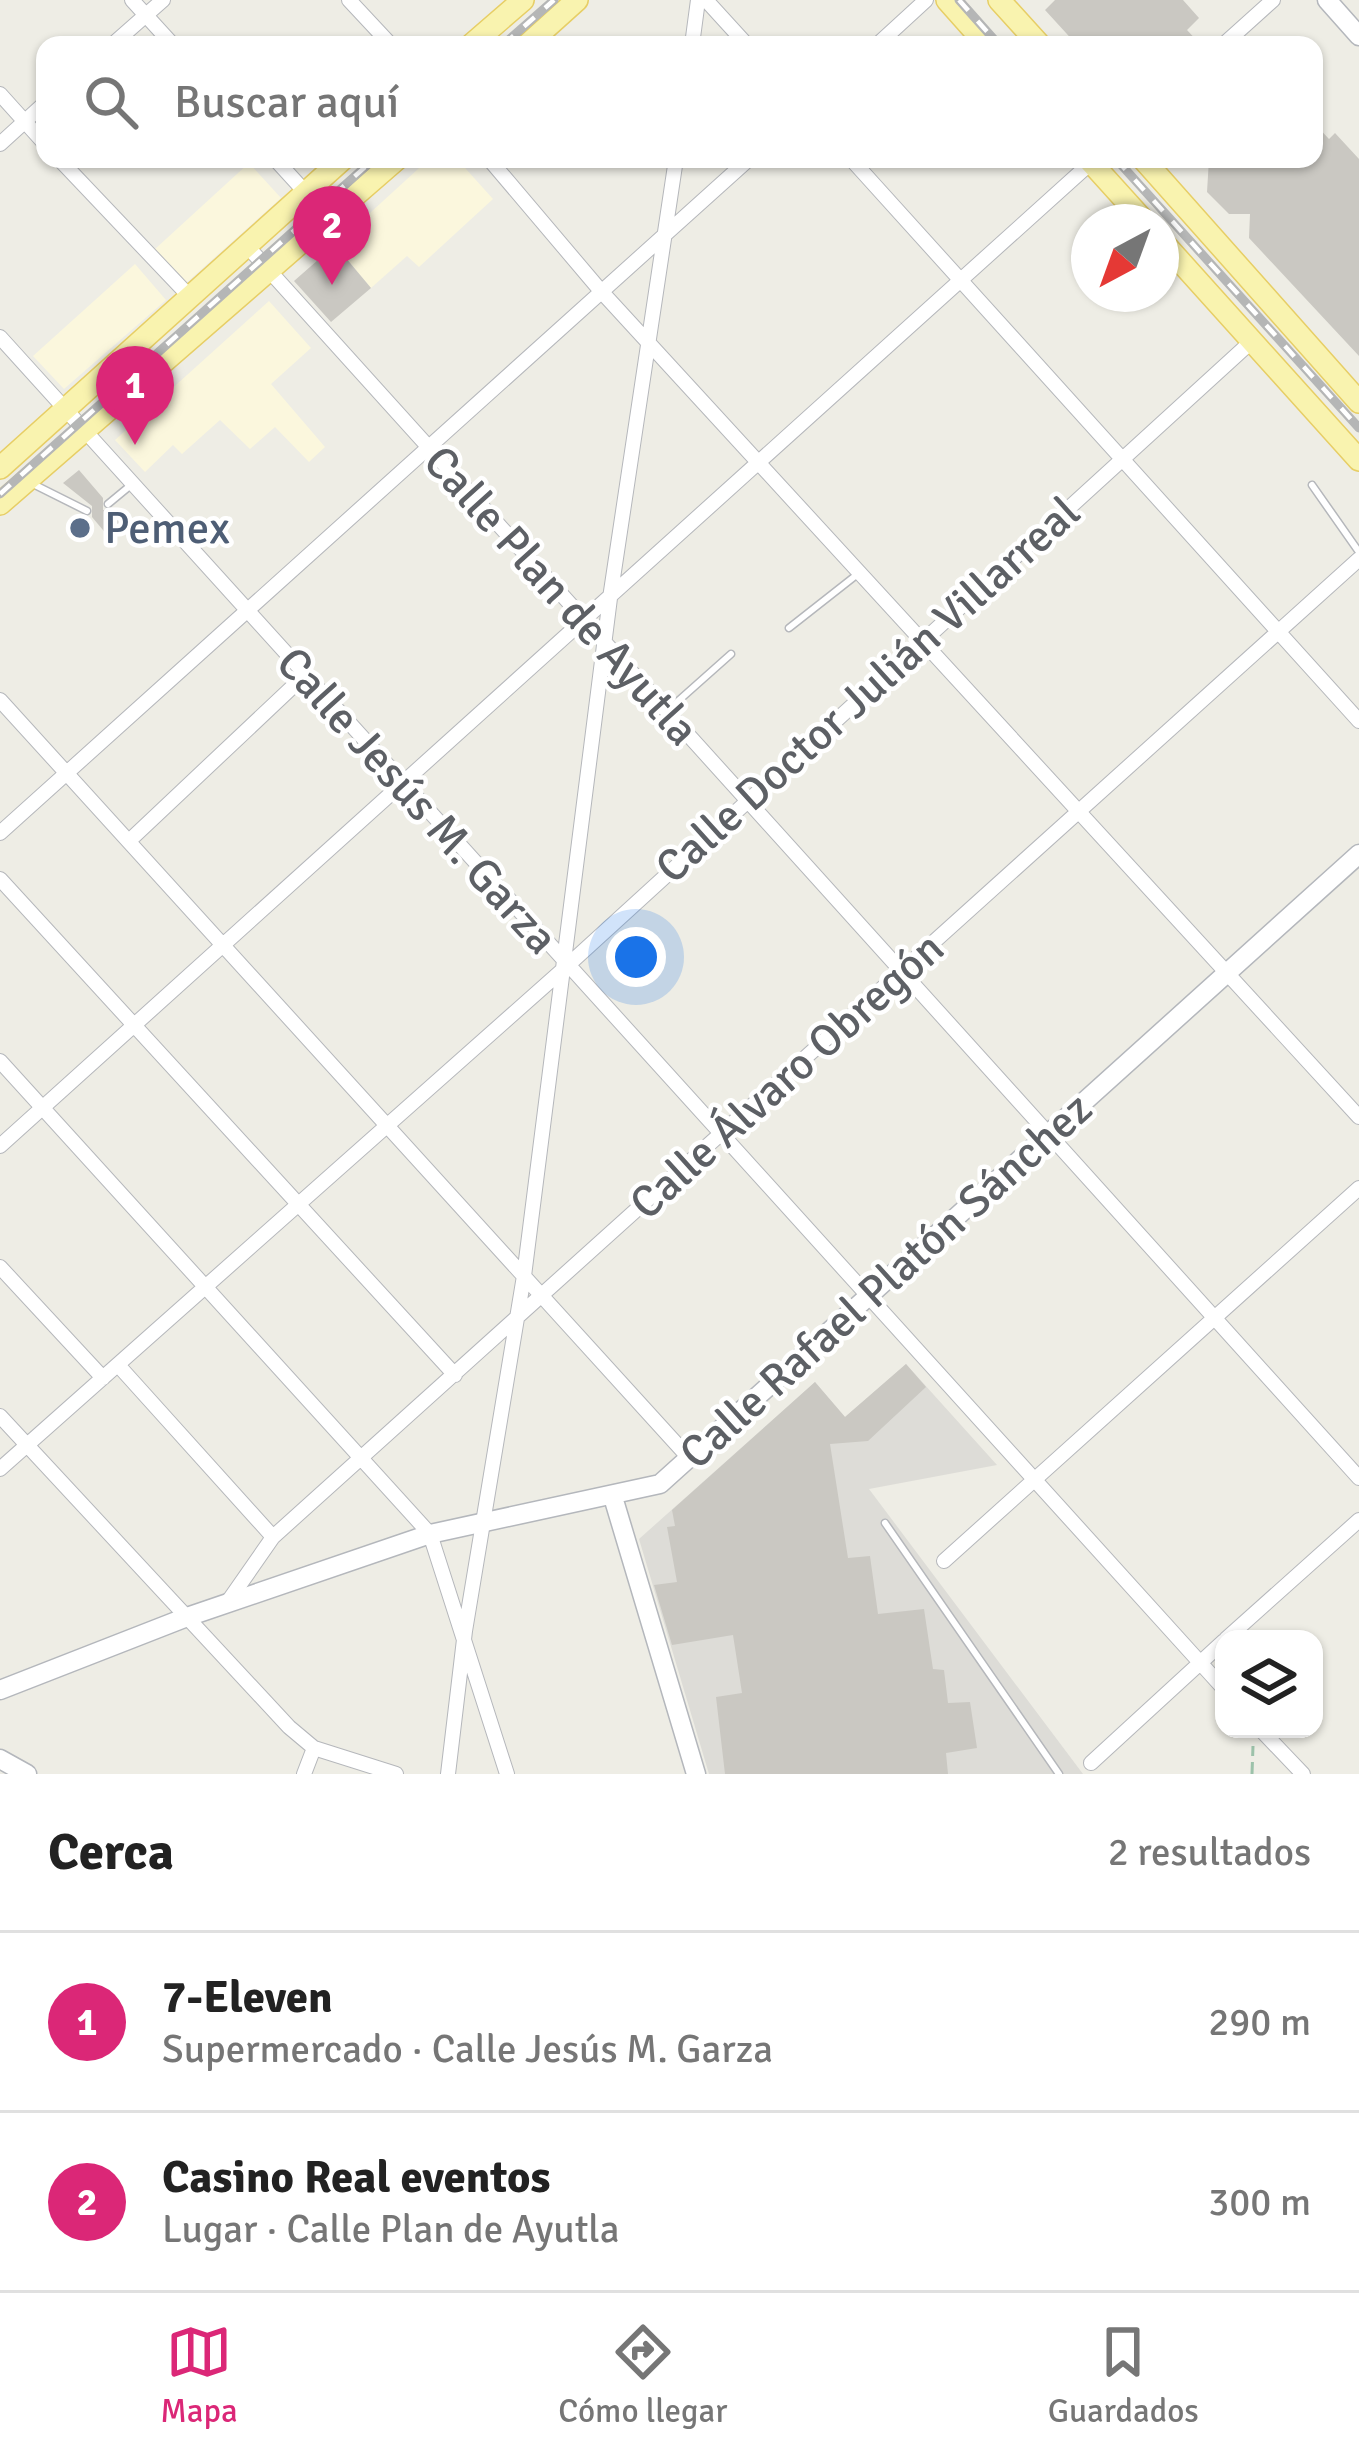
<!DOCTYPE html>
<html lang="es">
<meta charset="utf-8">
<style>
:root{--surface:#fff;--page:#f6f6f6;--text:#222;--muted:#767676;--line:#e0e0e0;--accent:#db2777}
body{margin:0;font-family:Signika,sans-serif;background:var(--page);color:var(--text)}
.controls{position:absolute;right:36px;bottom:36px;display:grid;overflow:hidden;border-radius:24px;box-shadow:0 3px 9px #0004}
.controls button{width:108px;height:108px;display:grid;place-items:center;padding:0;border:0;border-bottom:3px solid var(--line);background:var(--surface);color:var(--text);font:60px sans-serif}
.compass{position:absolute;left:1071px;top:204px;width:108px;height:108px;border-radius:50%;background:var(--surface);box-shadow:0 3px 9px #0004;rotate:221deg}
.you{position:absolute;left:636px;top:957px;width:42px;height:42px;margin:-30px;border:9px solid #fff;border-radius:50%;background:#1a73e8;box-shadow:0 0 0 18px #1a73e833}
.badge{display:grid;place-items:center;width:78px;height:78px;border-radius:50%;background:var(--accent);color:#fff;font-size:39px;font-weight:700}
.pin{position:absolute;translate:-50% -99px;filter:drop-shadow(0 3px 6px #0008)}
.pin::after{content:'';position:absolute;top:63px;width:42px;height:36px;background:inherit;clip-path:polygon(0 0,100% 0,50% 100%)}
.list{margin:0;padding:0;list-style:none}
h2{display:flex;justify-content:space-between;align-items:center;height:156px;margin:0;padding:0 48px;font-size:51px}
h2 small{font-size:39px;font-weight:400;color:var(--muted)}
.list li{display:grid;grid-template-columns:78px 1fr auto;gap:36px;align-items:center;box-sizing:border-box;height:180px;padding:0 48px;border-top:3px solid var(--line)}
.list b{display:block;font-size:45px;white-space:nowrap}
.list p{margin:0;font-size:39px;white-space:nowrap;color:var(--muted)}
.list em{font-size:39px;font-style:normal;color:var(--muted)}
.icon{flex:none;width:66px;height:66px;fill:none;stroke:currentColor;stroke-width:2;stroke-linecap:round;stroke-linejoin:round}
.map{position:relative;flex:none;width:1359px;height:1774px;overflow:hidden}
.search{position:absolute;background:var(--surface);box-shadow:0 3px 9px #0004;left:36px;right:36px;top:36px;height:132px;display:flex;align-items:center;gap:30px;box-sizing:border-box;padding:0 42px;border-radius:24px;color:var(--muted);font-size:45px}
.sheet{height:516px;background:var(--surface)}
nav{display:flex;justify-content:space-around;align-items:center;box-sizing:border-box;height:168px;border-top:3px solid var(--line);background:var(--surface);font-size:33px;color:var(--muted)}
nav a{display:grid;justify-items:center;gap:6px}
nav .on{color:var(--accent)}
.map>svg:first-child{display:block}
</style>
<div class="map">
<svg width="1359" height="1774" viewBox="0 0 1359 1774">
<rect width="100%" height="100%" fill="#eeede5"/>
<path fill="#fbf7dd" d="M 429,159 L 457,159 L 493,199 L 419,267 L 407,256 L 371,288 L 335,245 Z
M 249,163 L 281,198 L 185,284 L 154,250 Z
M 135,264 L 166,300 L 64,389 L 33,356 Z
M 269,301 L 311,348 L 271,384 L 325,447 L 309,462 L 275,427 L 250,449 L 220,420 L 182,454 L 173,445 L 145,472 L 115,440 Z"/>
<path fill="#dddcd7" d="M 906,1364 L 997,1465 L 869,1489 L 1083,1774 L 709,1774 L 639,1539 L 815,1382 L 845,1417 Z"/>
<path fill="#cac8c2" d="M 1055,0 L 1183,0 L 1199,18 L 1187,30 L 1201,45 L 1077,45 L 1045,10 Z
M 1314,123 L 1329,139 L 1335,133 L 1359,159 L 1359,356 L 1249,238 L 1250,214 L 1229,214 L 1207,192 L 1209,159 L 1314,159 Z
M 335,245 L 371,288 L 331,322 L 294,281 Z
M 79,470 L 103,498 L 103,510 L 113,509 L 125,522 L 108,536 L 92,517 L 92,506 L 63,483 Z
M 906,1364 L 926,1387 L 868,1441 L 830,1444 L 848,1558 L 870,1556 L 878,1614 L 924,1609 L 933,1669 L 944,1670 L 948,1703 L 970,1702 L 977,1748 L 946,1753 L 948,1774 L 725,1774 L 716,1697 L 742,1693 L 733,1635 L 672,1645 L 654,1585 L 677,1582 L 667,1527 L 675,1526 L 672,1510 L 815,1382 L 845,1417 Z"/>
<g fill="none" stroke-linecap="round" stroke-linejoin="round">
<defs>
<path id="lane" d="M 29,482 L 87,511
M 1312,485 L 1359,552
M 108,504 L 131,485
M 789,628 L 859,573
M 668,710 L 731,654
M 885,1523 L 1059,1774"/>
<path id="street" d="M 132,0 L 173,45
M 349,0 L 391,45
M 706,0 L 747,45
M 112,45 L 163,0
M 692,45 L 698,0
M 877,45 L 926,0
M 1223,45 L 1273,0
M 0,94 L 45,144
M 0,144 L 45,103
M 59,159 L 191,298
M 275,159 L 306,193
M 489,159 L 600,290 L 1359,1117
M 851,159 L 1359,721
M 247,246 L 1359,1478
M 0,337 L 1224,1689
M 0,700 L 691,1460
M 0,833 L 749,159
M 129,841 L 304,676
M 0,879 L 455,1375
M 0,1061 L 430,1534 L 507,1774
M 0,1146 L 1095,159
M 0,1267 L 103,1378
M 118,1365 L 273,1537
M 0,1416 L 289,1727 L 314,1748 L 396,1774
M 0,1469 L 567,966 L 1252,341
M 944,1561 L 1359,1188
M 227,1603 L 273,1537 L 1359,559
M 1226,1639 L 1359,1520
M 1260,1729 L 1303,1774
M 1091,1763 L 1224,1641
M 304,1774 L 314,1748
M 448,1774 L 465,1631 L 524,1276 L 610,598 L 676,159"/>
<path id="secondary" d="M 1327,0 L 1359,36
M 613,1497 L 696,1774
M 0,1690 L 187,1617 L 430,1534 L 660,1484 L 1359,854
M 0,1759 L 27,1774"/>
<path id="primary" d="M 947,0 L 987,45
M 999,0 L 1040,45
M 471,45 L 523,0
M 527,45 L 577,0
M 1088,159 L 1145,222
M 1143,159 L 1359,402
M 1161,240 L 1359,460
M 0,468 L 343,159
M 0,504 L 397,159"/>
</defs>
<use href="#lane" stroke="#b5b7bb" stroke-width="9"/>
<use href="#street" stroke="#b5b7bb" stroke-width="16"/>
<use href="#secondary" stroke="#b4b7bc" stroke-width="21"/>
<use href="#primary" stroke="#e7ce65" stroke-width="24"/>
<path stroke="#9cc2aa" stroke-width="3" stroke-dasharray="12 6" stroke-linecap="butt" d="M 1252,1774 L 1253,1746"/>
<use href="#lane" stroke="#fff" stroke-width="6"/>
<use href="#street" stroke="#fff" stroke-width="14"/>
<use href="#secondary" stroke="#fff" stroke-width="18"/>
<use href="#primary" stroke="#f9f3af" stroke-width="21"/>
<defs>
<path id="rail" d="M 959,0 L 999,45
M 503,45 L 554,0
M 1116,159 L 1359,428
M 0,494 L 374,159"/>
</defs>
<use href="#rail" stroke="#b5b6b6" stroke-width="9"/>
<use href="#rail" stroke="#fff" stroke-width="4.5" stroke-dasharray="14" stroke-linecap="butt"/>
</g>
<circle fill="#5c6f8a" stroke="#fff" stroke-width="4.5" cx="80" cy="528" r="12"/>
<g text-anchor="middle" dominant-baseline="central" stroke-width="9" stroke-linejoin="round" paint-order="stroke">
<g font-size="45" fill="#4e5e75" stroke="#fff" text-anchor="start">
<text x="104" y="528">Pemex</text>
</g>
<g font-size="45" fill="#5d6065" stroke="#fff">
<text transform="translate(561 596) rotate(48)">Calle Plan de Ayutla</text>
<text transform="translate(868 690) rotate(-42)">Calle Doctor Julián Villarreal</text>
<text transform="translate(417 801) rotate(48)">Calle Jesús M. Garza</text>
<text transform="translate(787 1076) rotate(-42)">Calle Álvaro Obregón</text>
<text transform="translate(886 1281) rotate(-42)">Calle Rafael Platón Sánchez</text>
</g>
</g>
</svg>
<div class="controls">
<button><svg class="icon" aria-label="layers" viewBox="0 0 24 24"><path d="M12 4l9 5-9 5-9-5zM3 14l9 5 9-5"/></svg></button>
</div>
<svg class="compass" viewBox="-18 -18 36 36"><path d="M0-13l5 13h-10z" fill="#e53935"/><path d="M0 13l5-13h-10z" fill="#767676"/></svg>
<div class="you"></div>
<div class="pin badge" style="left:135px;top:445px">1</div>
<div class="pin badge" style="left:332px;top:285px">2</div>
<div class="search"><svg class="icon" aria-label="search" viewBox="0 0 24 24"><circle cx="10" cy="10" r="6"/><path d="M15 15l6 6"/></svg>Buscar aquí</div>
</div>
<section class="sheet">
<h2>Cerca<small>2 resultados</small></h2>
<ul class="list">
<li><span class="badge">1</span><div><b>7-Eleven</b><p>Supermercado · Calle Jesús M. Garza</p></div><em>290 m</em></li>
<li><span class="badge">2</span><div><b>Casino Real eventos</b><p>Lugar · Calle Plan de Ayutla</p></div><em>300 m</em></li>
</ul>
</section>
<nav>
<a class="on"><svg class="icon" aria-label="map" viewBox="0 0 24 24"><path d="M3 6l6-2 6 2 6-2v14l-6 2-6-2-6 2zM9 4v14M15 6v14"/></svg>Mapa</a>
<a><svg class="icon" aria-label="directions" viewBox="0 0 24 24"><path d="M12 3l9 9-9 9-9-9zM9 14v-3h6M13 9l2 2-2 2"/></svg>Cómo llegar</a>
<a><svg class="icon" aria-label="saved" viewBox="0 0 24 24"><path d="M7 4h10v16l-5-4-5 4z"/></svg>Guardados</a>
</nav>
